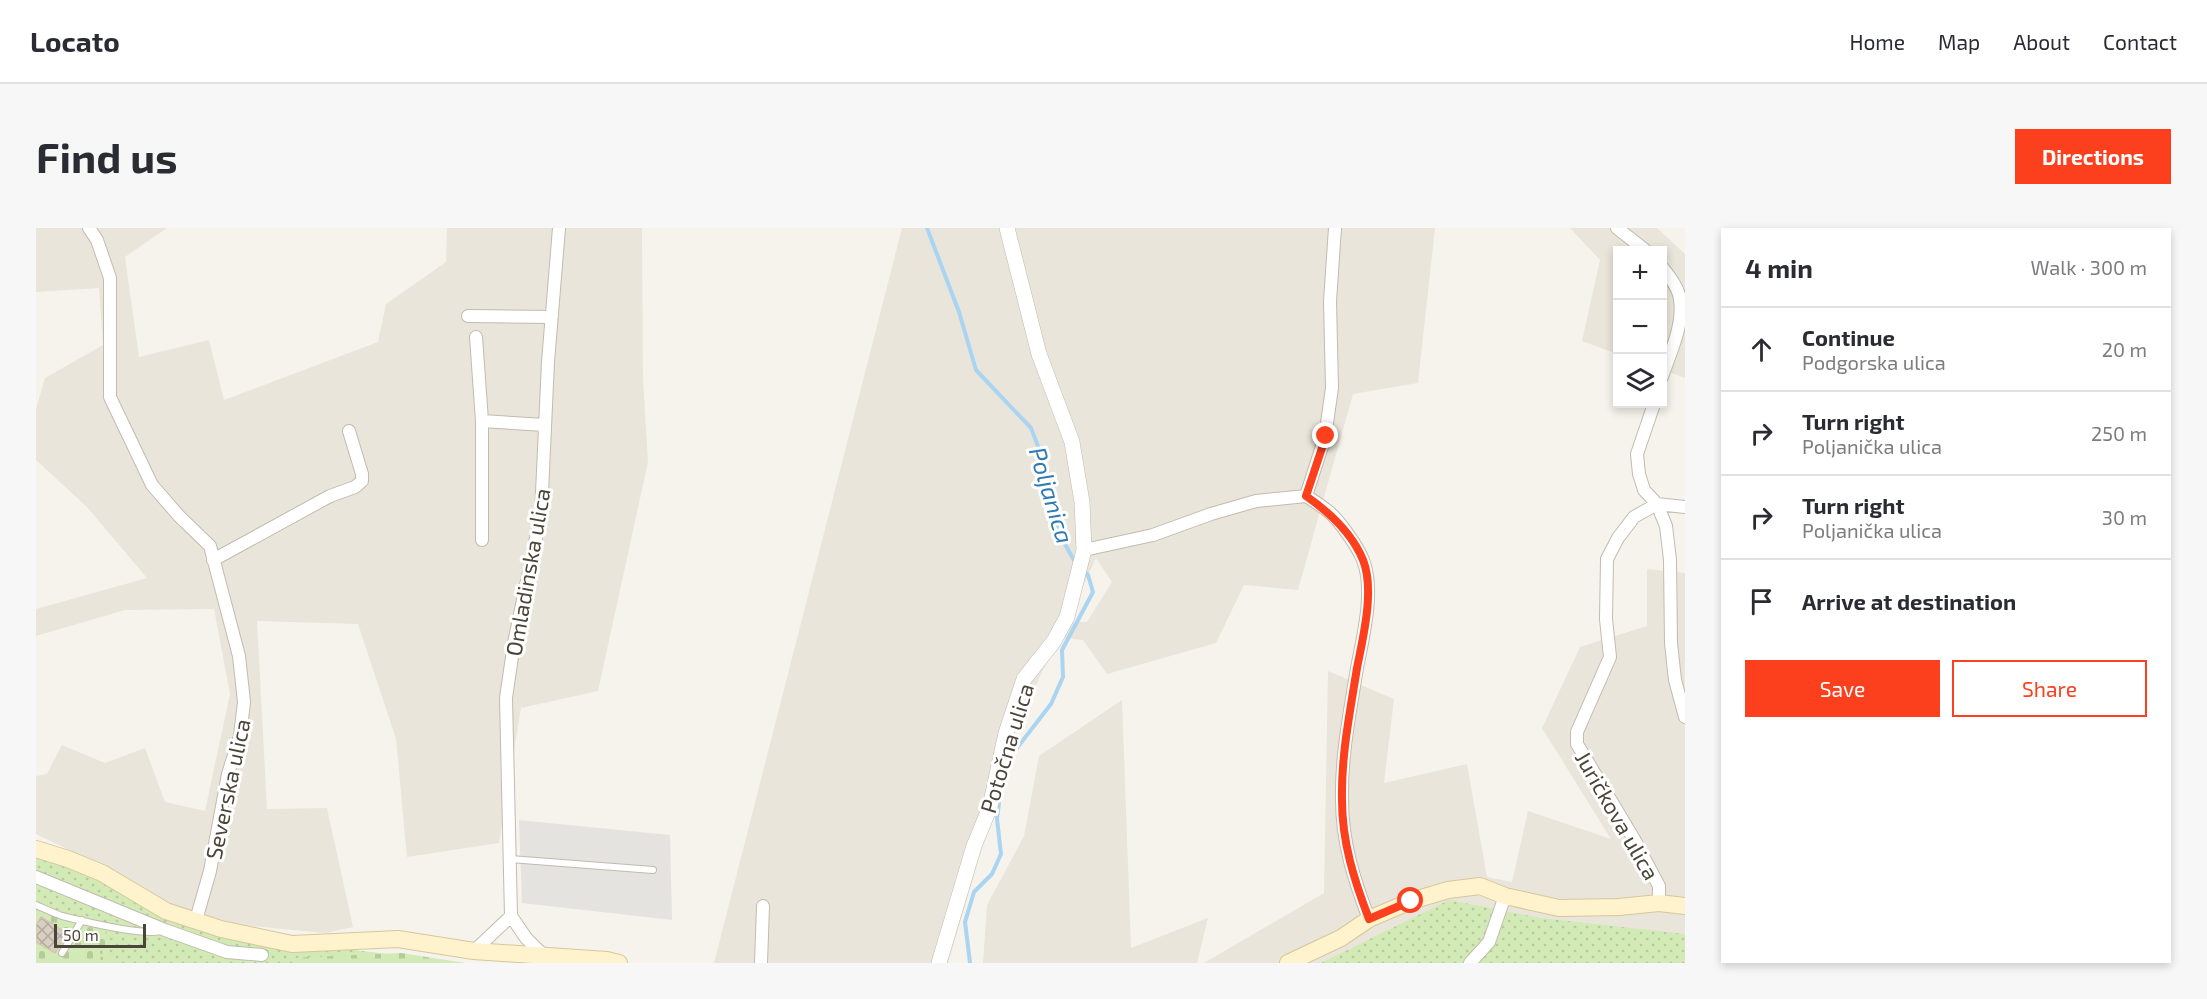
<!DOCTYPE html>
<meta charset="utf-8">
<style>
:root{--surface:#fff;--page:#f7f7f7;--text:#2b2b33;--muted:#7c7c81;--line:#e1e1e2;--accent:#fc3f1d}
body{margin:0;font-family:"Exo 2",sans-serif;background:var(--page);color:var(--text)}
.controls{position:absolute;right:18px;top:18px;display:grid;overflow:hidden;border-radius:0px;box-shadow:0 3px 9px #0003}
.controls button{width:54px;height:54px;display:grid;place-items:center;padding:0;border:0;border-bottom:2px solid var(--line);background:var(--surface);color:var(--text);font:30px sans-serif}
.scale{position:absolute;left:18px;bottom:15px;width:92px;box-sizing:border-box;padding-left:6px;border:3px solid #4b4439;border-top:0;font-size:16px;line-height:21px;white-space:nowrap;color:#4b4439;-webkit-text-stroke:4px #fff;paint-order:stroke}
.stop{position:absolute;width:18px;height:18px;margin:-14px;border:4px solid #fc3f1d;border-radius:50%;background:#fff}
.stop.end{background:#fc3f1d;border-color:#fff;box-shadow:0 2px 6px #0008}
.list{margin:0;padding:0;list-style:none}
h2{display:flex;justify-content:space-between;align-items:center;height:78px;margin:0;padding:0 24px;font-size:26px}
h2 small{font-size:20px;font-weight:400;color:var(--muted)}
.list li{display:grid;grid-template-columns:39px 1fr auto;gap:18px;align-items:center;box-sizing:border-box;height:84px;padding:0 24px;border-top:2px solid var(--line)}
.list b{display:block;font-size:22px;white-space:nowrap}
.list p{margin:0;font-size:20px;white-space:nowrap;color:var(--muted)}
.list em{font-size:20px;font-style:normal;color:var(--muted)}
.actions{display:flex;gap:12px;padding:18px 24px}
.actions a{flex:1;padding:14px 0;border:2px solid var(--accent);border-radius:0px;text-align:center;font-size:21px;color:var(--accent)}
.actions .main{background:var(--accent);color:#fff}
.icon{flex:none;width:33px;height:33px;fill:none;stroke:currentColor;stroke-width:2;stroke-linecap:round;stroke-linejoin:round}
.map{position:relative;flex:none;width:1649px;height:735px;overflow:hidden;border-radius:0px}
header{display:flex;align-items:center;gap:36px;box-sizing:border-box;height:84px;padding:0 30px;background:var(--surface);border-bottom:2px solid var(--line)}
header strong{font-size:28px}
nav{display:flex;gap:33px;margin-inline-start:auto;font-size:21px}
.intro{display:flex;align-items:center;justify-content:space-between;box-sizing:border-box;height:144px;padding:0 36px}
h1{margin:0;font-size:42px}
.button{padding:15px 27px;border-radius:0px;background:var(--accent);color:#fff;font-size:21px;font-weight:700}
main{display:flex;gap:36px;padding:0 36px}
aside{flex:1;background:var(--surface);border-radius:0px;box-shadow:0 3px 9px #0003}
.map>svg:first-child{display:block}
</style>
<header>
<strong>Locato</strong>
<nav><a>Home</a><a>Map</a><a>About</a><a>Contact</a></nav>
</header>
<div class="intro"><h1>Find us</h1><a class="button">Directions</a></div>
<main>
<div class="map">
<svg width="1649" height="735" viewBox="0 0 1649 735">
<defs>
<pattern id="grass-dots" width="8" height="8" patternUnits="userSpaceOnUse" patternTransform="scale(1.5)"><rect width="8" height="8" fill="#d2eab5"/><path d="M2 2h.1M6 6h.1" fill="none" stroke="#b6ca9c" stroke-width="1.8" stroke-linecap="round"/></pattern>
<pattern id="cemetery-stones" width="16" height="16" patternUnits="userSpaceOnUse" patternTransform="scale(1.5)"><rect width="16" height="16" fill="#d2eab5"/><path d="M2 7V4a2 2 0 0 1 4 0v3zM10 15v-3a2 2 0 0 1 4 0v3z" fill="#b6ca9c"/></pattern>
<pattern id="building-cross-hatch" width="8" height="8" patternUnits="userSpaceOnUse" patternTransform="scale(1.5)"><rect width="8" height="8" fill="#d8cfc1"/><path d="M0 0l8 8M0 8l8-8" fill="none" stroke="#b1aa9e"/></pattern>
</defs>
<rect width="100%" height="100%" fill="#f6f3ec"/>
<path fill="#eae5da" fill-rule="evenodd" d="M 0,0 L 131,0 L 89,29 L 103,129 L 173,112 L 188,172 L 342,114 L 350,76 L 410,34 L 411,0 L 606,0 L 607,150 L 612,234 L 562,463 L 485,480 L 463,615 L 371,629 L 360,511 L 322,396 L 221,393 L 231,581 L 291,580 L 317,699 L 290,705 L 205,697 L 139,679 L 97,653 L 0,606 L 0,548 L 11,546 L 26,517 L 69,535 L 109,520 L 129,574 L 169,583 L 194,466 L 178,381 L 89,382 L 0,408 L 0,381 L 111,350 L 51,279 L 0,232 L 0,181 L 9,150 L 67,117 L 63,60 L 0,64 Z
M 866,0 L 1399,0 L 1382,155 L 1317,166 L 1262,362 L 1208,357 L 1180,415 L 1071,446 L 1047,412 L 1025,410 L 1007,442 L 971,522 L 956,587 L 912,735 L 678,735 ZM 1060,330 L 1076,354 L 1051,394 L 1036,394 L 1042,369 Z
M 1534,0 L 1621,0 L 1649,26 L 1649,150 L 1627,142 L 1626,22 L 1582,22 L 1581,126 L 1546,113 L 1564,32 Z
M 1611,341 L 1649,345 L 1649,710 L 1551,735 L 1168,735 L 1288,665 L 1292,443 L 1358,471 L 1348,555 L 1431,536 L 1451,649 L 1476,654 L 1492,583 L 1575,611 L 1506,500 L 1544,419 L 1611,398 Z
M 1086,472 L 1095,720 L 1172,690 L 1161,735 L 947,735 L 951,677 L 988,608 L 1003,528 Z"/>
<path fill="url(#grass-dots)" d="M 0,612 L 29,635 L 165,704 L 429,735 L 0,735 Z
M 1413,672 L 1505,690 L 1649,706 L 1649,735 L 1285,735 Z"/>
<path fill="url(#cemetery-stones)" d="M 0,681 L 26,692 L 69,702 L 76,735 L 0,735 Z
M 365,725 L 429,735 L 257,735 L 255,730 Z"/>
<path fill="#e5e3e0" d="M 483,592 L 634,607 L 636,692 L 486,675 Z"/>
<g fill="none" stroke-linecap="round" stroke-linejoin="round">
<path stroke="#a9d4f2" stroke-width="4" d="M 891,0 L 923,84 L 940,142 L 995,200 L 1017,257 L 1021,302 L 1040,336
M 969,545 L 974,529 L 1015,476 L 1027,449 L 1026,422 L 1057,364 L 1052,347 L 1048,343
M 934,735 L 929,694 L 938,664 L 956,646 L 965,626 L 961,591 L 964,567"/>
</g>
<path fill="url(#building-cross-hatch)" stroke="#d3c7b4" stroke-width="1.5" d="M 5,689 L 31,705 L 19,725 L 0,714 L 0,697 Z"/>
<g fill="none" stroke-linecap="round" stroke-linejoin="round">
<defs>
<path id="service" d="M 474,631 L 617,642
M 0,677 C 9,681 17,685 26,688 C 46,693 107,708 125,703
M 26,725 L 46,692"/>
<path id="minor" d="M 53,0 L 61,12 L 74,50 L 74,169 L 116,257 L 143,288 L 174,318 L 203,428 L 208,474 L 204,508 L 192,546 L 174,643 L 160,692
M 1581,0 L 1609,22
M 1626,39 C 1633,48 1643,60 1644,72 C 1648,97 1634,125 1626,149
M 432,88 L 516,89
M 440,109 L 446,193
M 1618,176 L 1601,226 L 1603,246 L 1608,262 L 1621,276 L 1630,298 L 1634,332 L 1635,415 L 1639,452 L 1649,489
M 1270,268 C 1278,273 1286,278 1293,284 C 1303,292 1322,319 1327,332 C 1339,362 1327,409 1321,440 C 1314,484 1305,528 1306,572 C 1306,614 1318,652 1333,691
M 1270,268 L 1289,209 L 1296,160 L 1294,73 L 1299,0
M 446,312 L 446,193 L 509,197
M 1048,322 L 1117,307 L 1175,286 L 1220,273 L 1270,268
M 177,332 L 294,268 L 319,259 L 326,253 L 326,246 L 313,203
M 0,649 L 129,702 L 191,724 L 226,727
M 1623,675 L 1623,658 L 1598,611 L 1541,516 L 1541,504 L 1574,429 L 1570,391 L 1571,331 L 1582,310 L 1598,289 L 1621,276 L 1649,279
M 438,723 L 475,688
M 509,729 L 490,710 L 475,688 L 470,470 L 478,415 L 505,286 L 512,134 L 523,0
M 725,735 L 727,678
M 1434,735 L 1453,714 L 1469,668"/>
<path id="tertiary" d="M 903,735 L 938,618 L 954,579 L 970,505 L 988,451 L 1018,413 L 1031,389 L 1048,322 L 1046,274 L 1036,214 L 1003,126 L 971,0"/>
<path id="secondary" d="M 0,621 L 32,631 L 66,645 L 130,683 L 185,701 L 256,716 L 362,711 L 438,723 L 571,732 L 583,735
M 1252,735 L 1305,710 L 1333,691 L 1375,673 L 1412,662 L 1444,658 L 1469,668 L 1523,680 L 1583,679 L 1623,675 L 1649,678"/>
</defs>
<use href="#service" stroke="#c2bbae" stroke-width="8"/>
<use href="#minor" stroke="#c2bbae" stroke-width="14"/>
<use href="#tertiary" stroke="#c2bbae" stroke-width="16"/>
<use href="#secondary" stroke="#d6c79b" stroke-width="18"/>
<path stroke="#c4b79f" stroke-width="2" stroke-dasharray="3 3" stroke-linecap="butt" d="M 52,704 L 65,718 L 66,735"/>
<use href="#service" stroke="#fff" stroke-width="6"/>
<use href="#minor" stroke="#fff" stroke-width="12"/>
<use href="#tertiary" stroke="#fff" stroke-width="15"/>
<use href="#secondary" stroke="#fff3cd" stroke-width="16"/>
</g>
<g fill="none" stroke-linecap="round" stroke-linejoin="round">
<path stroke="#fc3f1d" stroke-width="8" d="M 1290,208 L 1270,268 C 1293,284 1316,305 1327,332 C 1339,362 1327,409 1321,440 C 1314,484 1305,528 1306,572 C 1306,614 1318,652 1333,691 L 1375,673"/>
</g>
<g text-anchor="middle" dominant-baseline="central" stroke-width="6" stroke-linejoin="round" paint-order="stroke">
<g font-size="22" fill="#4b4439" stroke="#fff">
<text transform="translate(491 344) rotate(-80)">Omladinska ulica</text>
<text transform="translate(970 520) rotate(-73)">Potočna ulica</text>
<text transform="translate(191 561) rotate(-78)">Severska ulica</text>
<text transform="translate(1582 587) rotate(60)">Juričkova ulica</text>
</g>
<g font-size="24" font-style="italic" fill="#2e7ab2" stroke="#fff">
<text transform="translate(1016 267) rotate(73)">Poljanica</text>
</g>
</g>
</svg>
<div class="controls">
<button>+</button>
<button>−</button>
<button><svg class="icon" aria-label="layers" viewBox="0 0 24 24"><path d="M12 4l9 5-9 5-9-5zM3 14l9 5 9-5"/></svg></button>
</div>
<div class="scale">50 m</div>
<div class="stop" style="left:1375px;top:673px"></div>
<div class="stop end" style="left:1290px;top:208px"></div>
</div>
<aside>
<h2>4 min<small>Walk · 300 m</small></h2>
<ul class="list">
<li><svg class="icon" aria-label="ahead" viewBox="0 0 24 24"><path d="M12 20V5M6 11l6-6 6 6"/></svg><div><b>Continue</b><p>Podgorska ulica</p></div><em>20 m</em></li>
<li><svg class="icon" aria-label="right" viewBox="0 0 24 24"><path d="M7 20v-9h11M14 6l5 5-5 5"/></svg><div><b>Turn right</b><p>Poljanička ulica</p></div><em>250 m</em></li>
<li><svg class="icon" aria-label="right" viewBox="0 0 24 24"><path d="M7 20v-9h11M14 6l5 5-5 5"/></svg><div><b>Turn right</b><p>Poljanička ulica</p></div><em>30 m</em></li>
<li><svg class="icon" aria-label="arrive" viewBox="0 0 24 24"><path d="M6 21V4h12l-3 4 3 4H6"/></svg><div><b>Arrive at destination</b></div></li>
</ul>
<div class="actions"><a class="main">Save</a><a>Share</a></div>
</aside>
</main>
